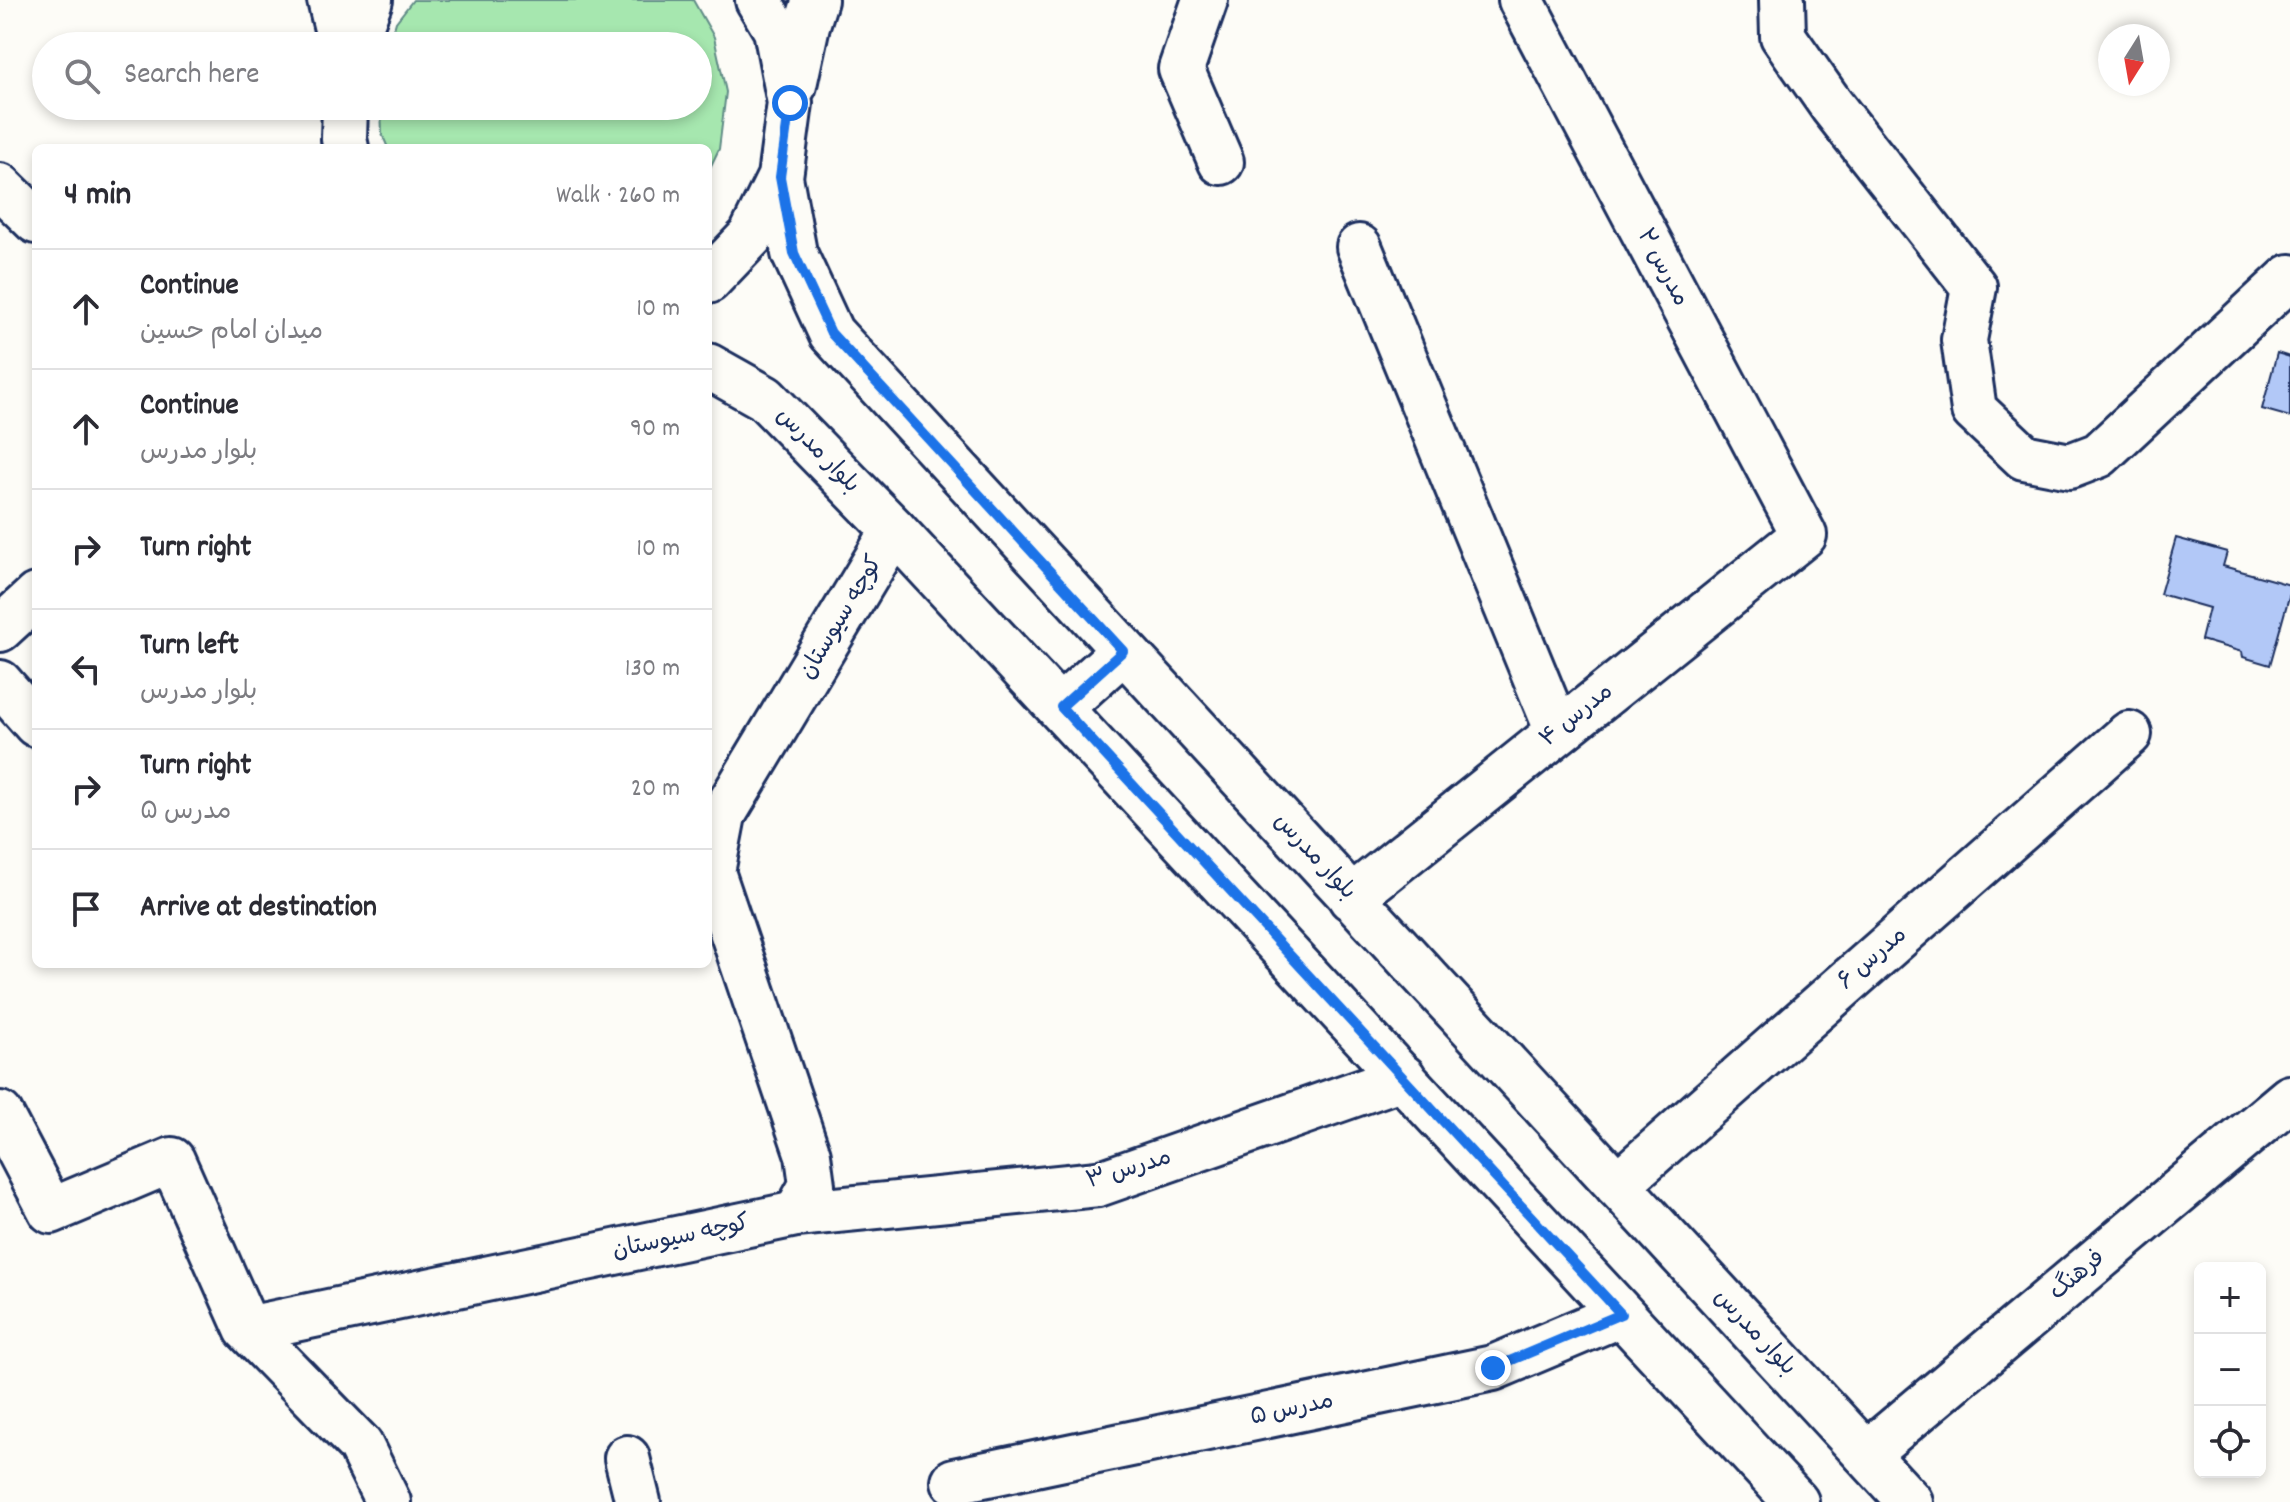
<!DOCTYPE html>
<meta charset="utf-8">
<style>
:root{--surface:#fff;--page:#f7f7f7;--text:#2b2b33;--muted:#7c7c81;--line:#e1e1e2}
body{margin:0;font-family:Dekko,"Playpen Sans Arabic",sans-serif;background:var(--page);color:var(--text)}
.controls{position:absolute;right:24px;bottom:24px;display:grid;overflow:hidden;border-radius:12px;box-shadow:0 4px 12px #0003}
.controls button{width:72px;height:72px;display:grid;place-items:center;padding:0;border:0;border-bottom:2px solid var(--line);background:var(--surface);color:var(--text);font:40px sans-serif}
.compass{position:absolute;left:2098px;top:24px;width:72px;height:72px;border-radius:50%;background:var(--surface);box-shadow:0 4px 12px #0003;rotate:191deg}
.stop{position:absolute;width:24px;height:24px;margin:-18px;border:6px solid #1a73e8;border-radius:50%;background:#fff}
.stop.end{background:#1a73e8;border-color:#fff;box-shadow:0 2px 8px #0008}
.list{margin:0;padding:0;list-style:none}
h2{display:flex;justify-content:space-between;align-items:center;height:104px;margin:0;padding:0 32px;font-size:34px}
h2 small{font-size:26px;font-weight:400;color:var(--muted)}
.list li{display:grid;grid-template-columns:52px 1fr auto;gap:24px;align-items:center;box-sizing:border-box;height:120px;padding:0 32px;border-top:2px solid var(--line)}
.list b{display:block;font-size:30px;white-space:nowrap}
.list p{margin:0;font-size:26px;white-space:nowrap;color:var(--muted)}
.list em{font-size:26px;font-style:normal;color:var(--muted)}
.icon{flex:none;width:44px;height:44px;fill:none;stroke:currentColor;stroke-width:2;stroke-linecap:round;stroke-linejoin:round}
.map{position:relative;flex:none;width:2290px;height:1502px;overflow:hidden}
.search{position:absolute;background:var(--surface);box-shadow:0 4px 12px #0003;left:32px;top:32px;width:680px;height:88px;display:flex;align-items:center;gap:20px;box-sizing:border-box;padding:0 28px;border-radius:44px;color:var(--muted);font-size:30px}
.panel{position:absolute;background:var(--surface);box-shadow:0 4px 12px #0003;left:32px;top:144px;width:680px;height:824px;border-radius:12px}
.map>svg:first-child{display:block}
</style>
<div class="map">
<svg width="2290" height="1502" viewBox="0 0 2290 1502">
<rect width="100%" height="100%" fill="#fdfcf7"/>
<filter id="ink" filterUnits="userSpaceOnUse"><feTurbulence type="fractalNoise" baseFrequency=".0125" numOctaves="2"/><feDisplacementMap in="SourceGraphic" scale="16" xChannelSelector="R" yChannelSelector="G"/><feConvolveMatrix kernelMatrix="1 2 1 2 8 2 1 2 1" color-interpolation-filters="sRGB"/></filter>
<g filter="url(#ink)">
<path fill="#a6e7af" stroke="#608b86" stroke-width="2" d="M 413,0 L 693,0 L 714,37 L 726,92 L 719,149 L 708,172 L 708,148 L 388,148 L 382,134 L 381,106 L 698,106 L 698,46 L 389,46 L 396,22 Z"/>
<path fill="#b2c8f7" stroke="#1b2f5e" stroke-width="2" d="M 2277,353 L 2290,357 L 2290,417 L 2262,409 Z
M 2176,538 L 2227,552 L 2223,566 L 2290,585 L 2290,593 L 2270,665 L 2243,657 L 2242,652 L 2201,640 L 2209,608 L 2160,594 Z"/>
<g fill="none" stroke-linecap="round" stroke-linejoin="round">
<defs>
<path id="minor" d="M 1205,0 L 1181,69 L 1221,162
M 1782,0 L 1783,36 L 1832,106 L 1974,287 L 1964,340 L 1974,410 L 2024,457 L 2070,466 L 2099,455 L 2290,277
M 0,186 L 36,221
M 1359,247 L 1558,732
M 0,683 L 36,724
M 1351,898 L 1804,535 L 1521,0
M 0,1114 L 51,1211 L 172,1160 L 247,1329 L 796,1214 L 812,1185 L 808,1155 L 712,872 L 723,815 L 894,530
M 1617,1185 L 2129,734
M 796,1214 L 1098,1184 L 1403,1077
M 247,1329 L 360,1445 L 388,1502
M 1866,1454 L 2290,1098
M 627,1458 L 638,1502
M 954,1481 L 1493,1368 L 1621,1314"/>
<path id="major" d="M 330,0 L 341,46
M 353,46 L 370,0
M 794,85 L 807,25 L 815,0
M 345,106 L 344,139 L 346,148
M 780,177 L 794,253 L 831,333 L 1910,1502
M 708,281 L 751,236 L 780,177 L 790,103 L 776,30 L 758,0
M 708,366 L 765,398 L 894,530 L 1796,1502
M 0,629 L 36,596
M 1061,707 L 1123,651"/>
</defs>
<use href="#minor" stroke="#1b2f5e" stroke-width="50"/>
<use href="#major" stroke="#1b2f5e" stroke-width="50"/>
<use href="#minor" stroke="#fdfcf7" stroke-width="44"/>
<use href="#major" stroke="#fdfcf7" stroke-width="44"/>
</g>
</g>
<g fill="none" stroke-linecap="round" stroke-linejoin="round" filter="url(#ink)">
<path stroke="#1a73e8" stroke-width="10" d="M 790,103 L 780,177 L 794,253 L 831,333 L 1123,651 L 1061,707 L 1621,1314 L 1493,1368"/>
</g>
<g text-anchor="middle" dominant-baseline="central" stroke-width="6" stroke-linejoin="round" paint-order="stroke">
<g font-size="24" fill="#1b2f5e" stroke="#fdfcf7">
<text transform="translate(1662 268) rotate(62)">مدرس ۲</text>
<text transform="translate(817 451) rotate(46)">بلوار مدرس</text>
<text transform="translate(842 618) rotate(-59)">کوچه سیوستان</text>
<text transform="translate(1577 716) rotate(-39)">مدرس ۴</text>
<text transform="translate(1314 857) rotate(47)">بلوار مدرس</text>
<text transform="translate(1873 959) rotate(-41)">مدرس ۶</text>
<text transform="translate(1129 1170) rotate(-17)">مدرس ۳</text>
<text transform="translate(681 1238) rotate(-12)">کوچه سیوستان</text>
<text transform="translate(2078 1276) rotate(-40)">فرهنگ</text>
<text transform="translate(1754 1333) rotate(47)">بلوار مدرس</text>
<text transform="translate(1292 1410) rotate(-12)">مدرس ۵</text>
</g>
</g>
</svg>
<div class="controls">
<button>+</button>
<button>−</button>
<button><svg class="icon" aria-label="locate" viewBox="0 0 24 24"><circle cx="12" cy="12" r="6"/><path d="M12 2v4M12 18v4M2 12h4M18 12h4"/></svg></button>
</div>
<svg class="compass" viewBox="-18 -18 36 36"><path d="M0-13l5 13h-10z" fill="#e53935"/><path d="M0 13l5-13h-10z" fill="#7c7c81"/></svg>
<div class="stop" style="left:790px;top:103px"></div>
<div class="stop end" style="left:1493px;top:1368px"></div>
<div class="search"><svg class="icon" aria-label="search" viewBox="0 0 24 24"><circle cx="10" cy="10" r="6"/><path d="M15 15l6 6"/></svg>Search here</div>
<section class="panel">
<h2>4 min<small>Walk · 260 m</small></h2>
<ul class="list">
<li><svg class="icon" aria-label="ahead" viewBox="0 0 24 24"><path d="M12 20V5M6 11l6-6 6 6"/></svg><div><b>Continue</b><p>میدان امام حسین</p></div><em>10 m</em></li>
<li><svg class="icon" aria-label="ahead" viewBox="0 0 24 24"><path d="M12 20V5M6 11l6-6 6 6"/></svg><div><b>Continue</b><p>بلوار مدرس</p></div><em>90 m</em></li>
<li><svg class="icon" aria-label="right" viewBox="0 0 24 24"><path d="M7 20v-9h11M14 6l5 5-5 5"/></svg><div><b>Turn right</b></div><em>10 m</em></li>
<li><svg class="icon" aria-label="left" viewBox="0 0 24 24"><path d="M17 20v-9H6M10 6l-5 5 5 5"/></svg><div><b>Turn left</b><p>بلوار مدرس</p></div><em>130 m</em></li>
<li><svg class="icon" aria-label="right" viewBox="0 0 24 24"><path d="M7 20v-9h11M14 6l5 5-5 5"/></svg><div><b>Turn right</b><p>مدرس ۵</p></div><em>20 m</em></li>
<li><svg class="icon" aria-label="arrive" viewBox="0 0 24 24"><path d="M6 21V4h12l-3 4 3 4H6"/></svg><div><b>Arrive at destination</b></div></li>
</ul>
</section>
</div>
